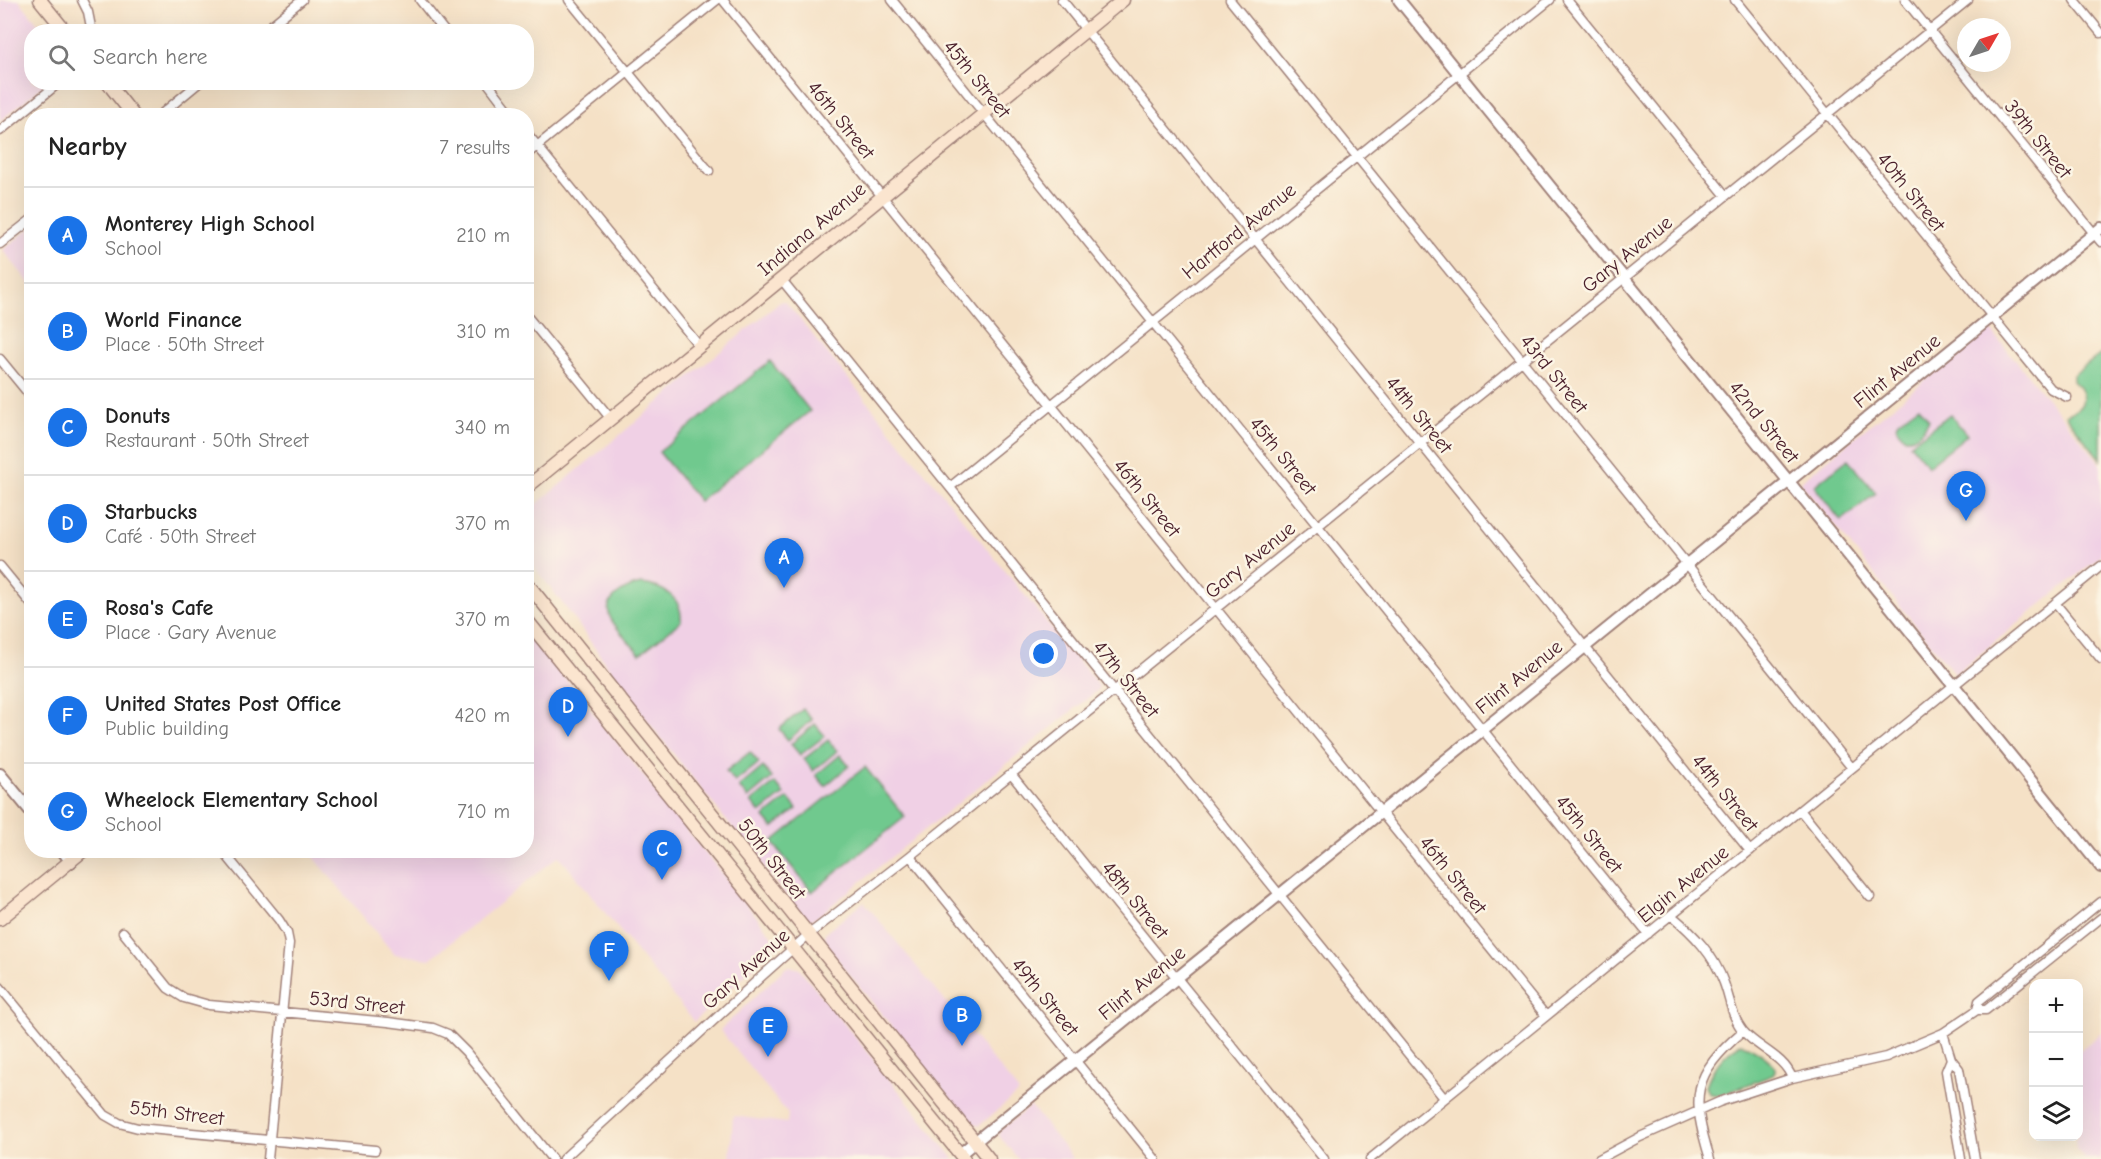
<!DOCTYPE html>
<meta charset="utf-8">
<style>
:root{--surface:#fff;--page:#f2f2f2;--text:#222;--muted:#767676;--line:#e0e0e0;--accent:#1a73e8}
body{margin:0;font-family:"Comic Neue",sans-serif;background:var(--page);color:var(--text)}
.controls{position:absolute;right:18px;bottom:18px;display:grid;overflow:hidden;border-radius:12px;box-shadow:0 6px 24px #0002}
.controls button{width:54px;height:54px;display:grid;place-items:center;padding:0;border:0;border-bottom:2px solid var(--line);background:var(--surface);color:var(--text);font:30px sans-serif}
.compass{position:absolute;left:1957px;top:18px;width:54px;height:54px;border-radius:50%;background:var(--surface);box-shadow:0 6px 24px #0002;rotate:51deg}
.you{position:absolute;left:1044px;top:654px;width:21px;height:21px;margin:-15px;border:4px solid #fff;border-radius:50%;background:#1a73e8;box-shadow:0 0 0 9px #1a73e833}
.badge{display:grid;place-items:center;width:39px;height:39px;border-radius:50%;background:var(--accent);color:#fff;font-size:20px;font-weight:700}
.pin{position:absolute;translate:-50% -50px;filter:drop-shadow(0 2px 3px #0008)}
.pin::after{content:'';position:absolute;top:32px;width:21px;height:18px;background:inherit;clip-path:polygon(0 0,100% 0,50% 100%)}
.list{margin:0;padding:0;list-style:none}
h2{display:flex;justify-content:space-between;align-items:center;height:78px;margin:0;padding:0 24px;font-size:26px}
h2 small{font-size:20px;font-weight:400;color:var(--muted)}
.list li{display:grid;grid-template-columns:39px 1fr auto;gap:18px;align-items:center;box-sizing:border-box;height:96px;padding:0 24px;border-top:2px solid var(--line)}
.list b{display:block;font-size:22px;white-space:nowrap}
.list p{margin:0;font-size:20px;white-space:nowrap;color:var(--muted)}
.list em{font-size:20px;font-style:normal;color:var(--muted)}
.icon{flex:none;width:33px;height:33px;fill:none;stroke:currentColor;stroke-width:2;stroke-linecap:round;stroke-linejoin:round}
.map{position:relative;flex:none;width:2101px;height:1159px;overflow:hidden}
.search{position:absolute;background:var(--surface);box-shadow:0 6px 24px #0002;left:24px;top:24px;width:510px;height:66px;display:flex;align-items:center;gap:15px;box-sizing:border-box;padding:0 21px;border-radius:24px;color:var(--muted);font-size:22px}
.panel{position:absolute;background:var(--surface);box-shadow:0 6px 24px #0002;left:24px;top:108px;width:510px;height:750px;border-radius:24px}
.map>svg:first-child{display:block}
</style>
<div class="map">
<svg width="2101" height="1159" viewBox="0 0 2101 1159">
<rect width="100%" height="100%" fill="#fcf5e5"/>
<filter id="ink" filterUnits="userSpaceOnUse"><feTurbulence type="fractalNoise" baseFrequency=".0167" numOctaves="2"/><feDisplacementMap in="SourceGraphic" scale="12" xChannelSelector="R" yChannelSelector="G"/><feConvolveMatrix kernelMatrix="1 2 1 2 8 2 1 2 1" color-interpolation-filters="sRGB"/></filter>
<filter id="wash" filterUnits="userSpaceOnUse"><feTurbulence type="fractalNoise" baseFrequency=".008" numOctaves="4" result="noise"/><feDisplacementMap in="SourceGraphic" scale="24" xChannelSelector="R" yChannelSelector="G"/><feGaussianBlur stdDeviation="1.35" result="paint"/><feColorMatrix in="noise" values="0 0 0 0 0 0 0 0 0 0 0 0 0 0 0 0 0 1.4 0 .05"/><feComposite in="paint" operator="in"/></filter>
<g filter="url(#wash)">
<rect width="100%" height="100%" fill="#f5e1c6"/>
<path fill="#f0d0e5" d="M 0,0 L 19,0 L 44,31 L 32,32 L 32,82 L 47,83 L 0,121 Z
M 31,227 L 31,285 L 3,250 Z
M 785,301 L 1099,686 L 1098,690 L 816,918 L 810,920 L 803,917 L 637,708 L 573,617 L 527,558 L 527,512 L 780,302 Z
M 1990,329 L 2101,464 L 2101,556 L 1955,674 L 1801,484 L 1801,481 L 1987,330 Z
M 527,630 L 775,940 L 773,949 L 694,1022 L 559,856 L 430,959 L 394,954 L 309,851 L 526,850 Z
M 864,902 L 1019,1092 L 979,1126 L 969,1122 L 825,944 L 825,933 Z
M 790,966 L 800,969 L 954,1159 L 730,1159 L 733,1116 L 787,1123 L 788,1114 L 720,1030 L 785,968 Z
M 2101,1033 L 2101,1159 L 2084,1159 L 2076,1149 L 2075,1137 L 2078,1136 L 2079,1051 Z
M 1031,1106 L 1073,1159 L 1018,1159 L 999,1136 L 1000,1130 Z"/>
<path fill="#70c98e" stroke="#5d745c" stroke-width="1.5" d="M 2101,354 L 2101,460 L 2065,415 C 2068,413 2071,413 2074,411 C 2089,404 2082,389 2073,381 L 2073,375 Z
M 770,361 L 810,411 L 699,501 L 659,452 Z
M 1919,406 L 1929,420 C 1921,431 1918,439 1905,438 L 1897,429 L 1896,425 L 1901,419 Z
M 1950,414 L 1967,435 L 1928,466 L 1910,444 Z
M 1848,459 L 1876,493 L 1841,521 L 1814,486 Z
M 641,584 C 662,586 683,597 681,621 L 640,654 C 633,646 613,626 610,617 C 602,598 627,587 641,584 Z
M 803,709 L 812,720 L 788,740 L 779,729 Z
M 815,724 L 825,736 L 800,755 L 791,744 Z
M 828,740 L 837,751 L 813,771 L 804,759 Z
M 750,752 L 759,763 L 735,782 L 726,771 Z
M 840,755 L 849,766 L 825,786 L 816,775 Z
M 763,767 L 772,778 L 748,798 L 739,787 Z
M 865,767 L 905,817 L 812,892 L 772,842 Z
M 775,783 L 784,794 L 760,813 L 751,802 Z
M 788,798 L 797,809 L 773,828 L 764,817 Z
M 1740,1044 C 1748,1044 1769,1058 1774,1066 C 1776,1070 1775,1071 1773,1075 L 1721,1095 L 1710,1094 L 1706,1087 C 1711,1070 1724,1053 1740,1044 Z"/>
</g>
<g filter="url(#ink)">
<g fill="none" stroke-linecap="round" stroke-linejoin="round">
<defs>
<path id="minor" d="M 82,0 L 88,12 L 92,32
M 420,0 L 445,32
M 569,0 L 709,171
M 723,0 L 1546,1016
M 892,0 L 1648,934
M 1062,0 L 1750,851
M 1230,0 L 1852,768
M 1567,0 L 1726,196
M 1735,0 L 2051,389 L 2067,397
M 1905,0 L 2101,242
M 2074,0 L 2101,33
M 263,32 L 302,0
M 487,82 L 513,116
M 159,116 L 200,82
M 0,131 L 60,82
M 526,132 L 700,347
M 526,155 L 717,0
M 0,244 L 32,219
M 782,280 L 1444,1098
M 526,315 L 611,419
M 0,359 L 32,398
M 950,487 L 1550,0
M 0,566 L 32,605
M 2055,603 L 2101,659
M 1011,774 L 1324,1159
M 1800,810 L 1870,897
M 222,850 L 279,920 L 287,933 L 289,943 L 268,1159
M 910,856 L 1155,1159
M 1671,915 C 1694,934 1714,955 1724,983 C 1730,999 1732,1018 1743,1031 C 1757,1048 1784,1056 1792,1078
M 123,932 L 168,988 L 184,998 L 209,1005 L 388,1022 L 433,1028 L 448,1034 L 466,1052 L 552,1159
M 0,987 L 105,1115 L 119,1123 L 138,1128 L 375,1150
M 1977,1010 L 1979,1001 L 2101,902
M 1943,1033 L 1951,1059 L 1959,1069 L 1975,1159
M 1951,1059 L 1946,1071 L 1961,1159
M 563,1159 L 762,976 L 808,935 L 910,856 L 1968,0
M 1370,1159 L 2101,566
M 1599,1159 L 1640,1137 L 1719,1102 L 1792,1078 L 1886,1057 L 1943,1033 L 1977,1010 L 1986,1010 L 2101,918
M 1710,1159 C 1691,1096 1691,1076 1743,1031"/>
<path id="tertiary" d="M 1399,0 L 2101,867
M 0,774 L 32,813
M 62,850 L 71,862
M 960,1154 L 2101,228"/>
<path id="secondary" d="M 40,0 L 66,32
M 107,82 L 134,116
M 526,488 L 1123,0
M 526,582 L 989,1159
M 526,619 L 964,1159
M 0,919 L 84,850"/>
</defs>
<use href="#minor" stroke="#a08078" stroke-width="11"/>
<use href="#tertiary" stroke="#a08078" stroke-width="14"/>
<use href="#secondary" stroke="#a08078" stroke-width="15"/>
<use href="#minor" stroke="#fff" stroke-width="8"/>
<use href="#tertiary" stroke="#fff" stroke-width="10"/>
<use href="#secondary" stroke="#fbe5cf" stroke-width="12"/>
</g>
</g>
<g text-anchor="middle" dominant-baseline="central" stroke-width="5" stroke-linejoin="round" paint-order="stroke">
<g font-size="20" fill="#4a1f2b" stroke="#fcf5e5">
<text transform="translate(977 79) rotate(51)">45th Street</text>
<text transform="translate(841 120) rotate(51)">46th Street</text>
<text transform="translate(2038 139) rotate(51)">39th Street</text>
<text transform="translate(1911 192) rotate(51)">40th Street</text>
<text transform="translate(812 229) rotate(-40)">Indiana Avenue</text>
<text transform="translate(1239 231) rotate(-39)">Hartford Avenue</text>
<text transform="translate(1627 254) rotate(-39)">Gary Avenue</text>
<text transform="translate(1897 371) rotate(-39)">Flint Avenue</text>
<text transform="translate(1554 374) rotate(51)">43rd Street</text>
<text transform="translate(1419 415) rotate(51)">44th Street</text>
<text transform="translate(1764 422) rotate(51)">42nd Street</text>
<text transform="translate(1283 456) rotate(51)">45th Street</text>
<text transform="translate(1147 498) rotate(51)">46th Street</text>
<text transform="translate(1250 560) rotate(-39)">Gary Avenue</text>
<text transform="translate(1519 677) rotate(-39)">Flint Avenue</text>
<text transform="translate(1126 679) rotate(51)">47th Street</text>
<text transform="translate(1725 793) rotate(51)">44th Street</text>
<text transform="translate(1589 834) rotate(51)">45th Street</text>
<text transform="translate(772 859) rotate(52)">50th Street</text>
<text transform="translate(1453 875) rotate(51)">46th Street</text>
<text transform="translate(1683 884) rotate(-39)">Elgin Avenue</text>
<text transform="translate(1135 900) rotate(51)">48th Street</text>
<text transform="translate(746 969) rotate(-42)">Gary Avenue</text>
<text transform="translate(1142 983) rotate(-39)">Flint Avenue</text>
<text transform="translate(1045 997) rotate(51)">49th Street</text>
<text transform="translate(357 1003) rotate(6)">53rd Street</text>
<text transform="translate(177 1113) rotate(7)">55th Street</text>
</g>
</g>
</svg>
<div class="controls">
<button>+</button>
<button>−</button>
<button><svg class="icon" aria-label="layers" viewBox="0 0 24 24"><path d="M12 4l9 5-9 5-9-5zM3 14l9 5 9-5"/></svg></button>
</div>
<svg class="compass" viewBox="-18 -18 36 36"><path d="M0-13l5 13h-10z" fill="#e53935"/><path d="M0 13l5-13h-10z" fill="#767676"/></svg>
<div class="you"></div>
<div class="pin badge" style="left:784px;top:588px">A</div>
<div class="pin badge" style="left:962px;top:1046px">B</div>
<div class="pin badge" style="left:662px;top:880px">C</div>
<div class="pin badge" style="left:568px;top:737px">D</div>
<div class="pin badge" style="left:768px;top:1057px">E</div>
<div class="pin badge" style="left:609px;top:981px">F</div>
<div class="pin badge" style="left:1966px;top:521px">G</div>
<div class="search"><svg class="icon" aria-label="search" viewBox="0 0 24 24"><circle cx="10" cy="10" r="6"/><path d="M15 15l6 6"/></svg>Search here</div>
<section class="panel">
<h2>Nearby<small>7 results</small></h2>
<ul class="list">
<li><span class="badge">A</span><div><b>Monterey High School</b><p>School</p></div><em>210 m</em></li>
<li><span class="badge">B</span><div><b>World Finance</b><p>Place · 50th Street</p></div><em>310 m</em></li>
<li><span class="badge">C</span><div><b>Donuts</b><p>Restaurant · 50th Street</p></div><em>340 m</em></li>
<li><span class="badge">D</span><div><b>Starbucks</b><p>Café · 50th Street</p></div><em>370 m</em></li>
<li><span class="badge">E</span><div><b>Rosa's Cafe</b><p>Place · Gary Avenue</p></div><em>370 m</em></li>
<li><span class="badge">F</span><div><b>United States Post Office</b><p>Public building</p></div><em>420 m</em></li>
<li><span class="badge">G</span><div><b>Wheelock Elementary School</b><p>School</p></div><em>710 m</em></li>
</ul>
</section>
</div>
